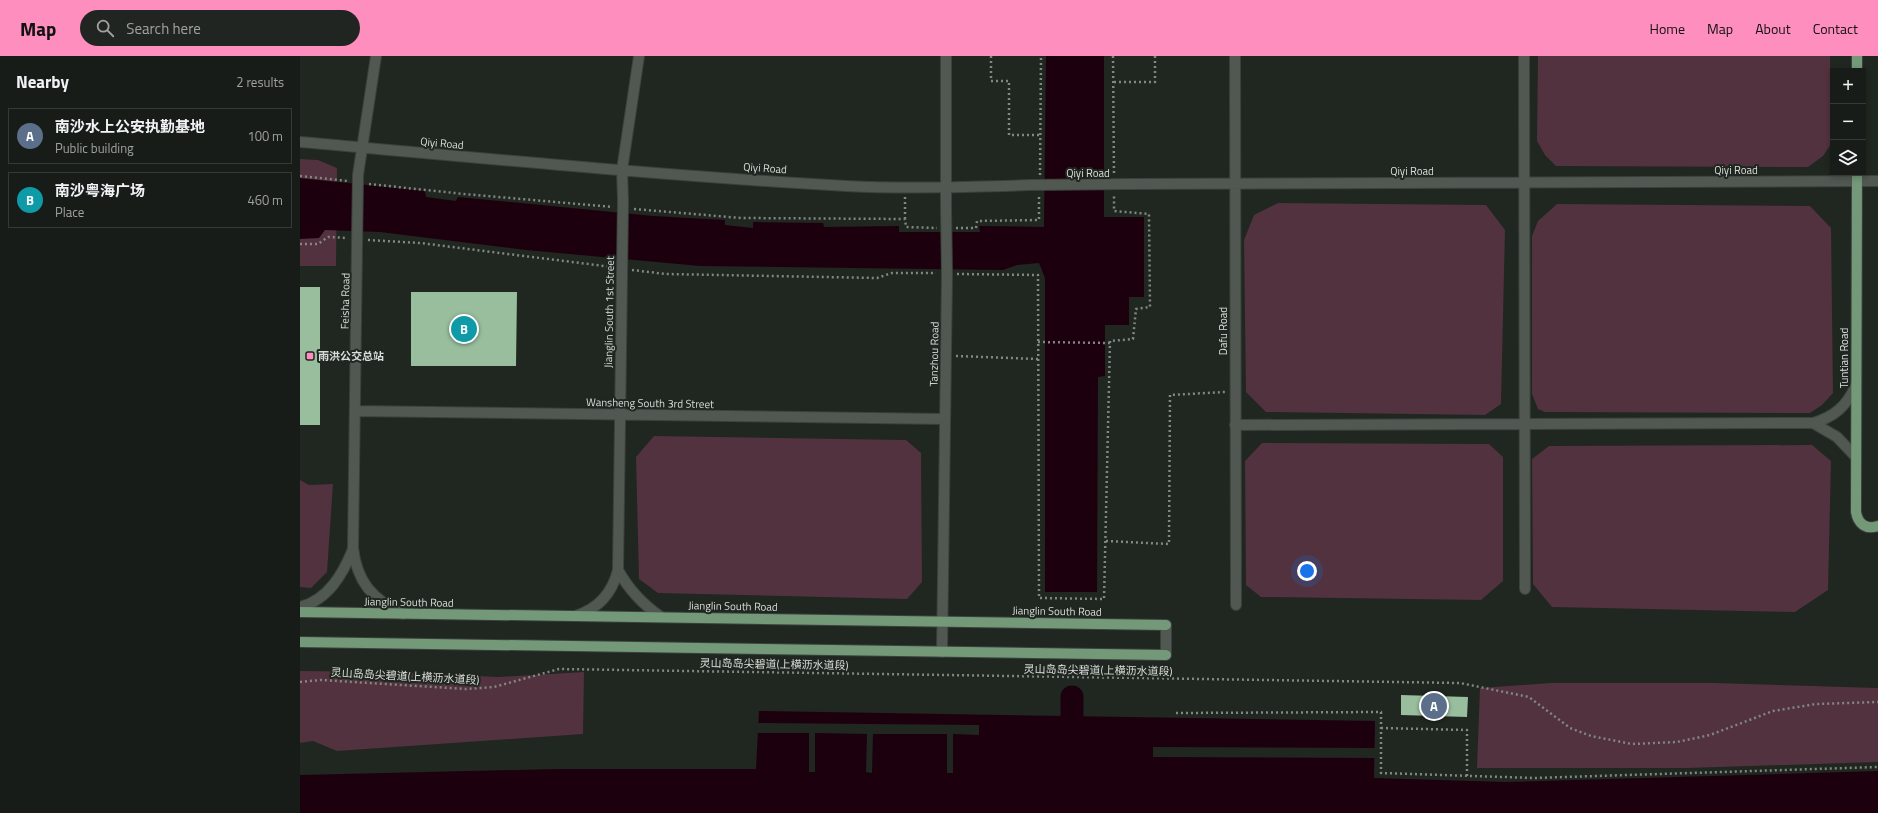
<!DOCTYPE html>
<meta charset="utf-8">
<style>
:root{--surface:#181c18;--page:#212521;--text:#f1f3f6;--muted:#9fa1a2;--line:#363a37;--accent:#fe8ebd}
body{margin:0;font-family:"Titillium Web","Noto Sans SC",sans-serif;background:var(--page);color:var(--text)}
.controls{position:absolute;right:12px;top:12px;display:grid;overflow:hidden;border-radius:0px;box-shadow:0 2px 6px #0003}
.controls button{width:36px;height:36px;display:grid;place-items:center;padding:0;border:0;border-bottom:1px solid var(--line);background:var(--surface);color:var(--text);font:20px sans-serif}
.you{position:absolute;left:1007px;top:515px;width:14px;height:14px;margin:-10px;border:3px solid #fff;border-radius:50%;background:#1a73e8;box-shadow:0 0 0 6px #1a73e833}
.badge{display:grid;place-items:center;width:26px;height:26px;border-radius:50%;background:var(--accent);color:#fff;font-size:13px;font-weight:700}
.pin{position:absolute;translate:-50% -50%;border:2px solid #fff;box-shadow:0 1px 4px #0006}
.list{margin:0;padding:0;list-style:none}
h2{display:flex;justify-content:space-between;align-items:center;height:52px;margin:0;padding:0 16px;font-size:17px}
h2 small{font-size:13px;font-weight:400;color:var(--muted)}
.list li{display:grid;grid-template-columns:26px 1fr auto;gap:12px;align-items:center;box-sizing:border-box;height:56px;margin:0 8px 8px;padding:0 8px;border:1px solid var(--line);border-radius:0px}
.list b{display:block;font-size:15px;white-space:nowrap}
.list p{margin:0;font-size:13px;white-space:nowrap;color:var(--muted)}
.list em{font-size:13px;font-style:normal;color:var(--muted)}
.icon{flex:none;width:22px;height:22px;fill:none;stroke:currentColor;stroke-width:2;stroke-linecap:round;stroke-linejoin:round}
.map{position:relative;flex:none;width:1578px;height:757px;overflow:hidden}
header{display:flex;align-items:center;gap:24px;box-sizing:border-box;height:56px;padding:0 20px;background:var(--accent);color:#111}
header strong{font-size:19px}
nav{display:flex;gap:22px;margin-inline-start:auto;font-size:14px}
.search{width:280px;height:36px;background:var(--page);display:flex;align-items:center;gap:10px;box-sizing:border-box;padding:0 14px;border-radius:22px;color:var(--muted);font-size:15px}
main{display:flex}
aside{flex:1;background:var(--surface)}
.map>svg:first-child{display:block}
</style>
<header>
<strong>Map</strong>
<div class="search"><svg class="icon" aria-label="search" viewBox="0 0 24 24"><circle cx="10" cy="10" r="6"/><path d="M15 15l6 6"/></svg>Search here</div>
<nav><a>Home</a><a>Map</a><a>About</a><a>Contact</a></nav>
</header>
<main>
<aside>
<h2>Nearby<small>2 results</small></h2>
<ul class="list">
<li><span class="badge" style="background:#5c6f8a">A</span><div><b>南沙水上公安执勤基地</b><p>Public building</p></div><em>100 m</em></li>
<li><span class="badge" style="background:#0f9aa8">B</span><div><b>南沙粤海广场</b><p>Place</p></div><em>460 m</em></li>
</ul>
</aside>
<div class="map">
<svg width="1578" height="757" viewBox="0 0 1578 757">
<rect width="100%" height="100%" fill="#202620"/>
<path fill="#51323e" d="M 1238,0 L 1530,0 L 1531,88 L 1523,100 L 1508,111 L 1256,110 L 1245,99 L 1237,85 Z
M 0,103 L 18,104 L 37,112 L 36,210 L 0,210 Z
M 978,147 L 1186,149 L 1205,174 L 1201,348 L 1185,359 L 966,356 L 946,336 L 944,184 L 954,159 Z
M 1257,148 L 1510,150 L 1531,172 L 1533,337 L 1522,349 L 1510,357 L 1245,356 L 1238,353 L 1232,338 L 1232,180 L 1238,165 Z
M 354,380 L 606,384 L 621,397 L 622,526 L 607,543 L 358,537 L 339,523 L 336,401 Z
M 962,387 L 1189,388 L 1203,401 L 1203,525 L 1181,544 L 961,541 L 946,529 L 945,405 Z
M 1512,389 L 1531,405 L 1528,534 L 1495,556 L 1252,551 L 1233,528 L 1232,403 L 1249,390 Z
M 0,424 L 9,429 L 33,428 L 27,516 L 11,532 L 0,531 Z
M 0,615 L 96,616 L 198,621 L 284,616 L 283,678 L 37,695 L 13,685 L 0,687 Z
M 1251,627 L 1414,627 L 1578,632 L 1578,706 L 1388,712 L 1177,712 L 1180,632 Z"/>
<path fill="#1d000d" d="M 746,0 L 804,0 L 804,161 L 844,161 L 844,241 L 829,241 L 829,269 L 805,269 L 805,320 L 798,321 L 797,536 L 745,536 L 745,222 L 739,207 L 717,209 L 703,214 L 400,210 L 226,194 L 80,176 L 25,174 L 19,182 L 0,183 L 0,122 L 125,135 L 126,141 L 156,145 L 158,141 L 353,160 L 425,164 L 425,169 L 453,172 L 453,166 L 523,167 L 524,171 L 599,170 L 599,176 L 680,176 L 679,170 L 744,171 Z
M 459,655 L 1075,665 L 1074,722 L 1205,726 L 1578,715 L 1578,757 L 0,757 L 0,719 L 258,713 L 456,713 Z"/>
<path fill="#202620" d="M 458,667 L 679,669 L 679,679 L 653,678 L 653,717 L 647,717 L 647,678 L 573,678 L 572,717 L 566,716 L 567,678 L 515,677 L 515,716 L 509,716 L 509,677 L 458,677 Z
M 853,691 L 1075,692 L 1075,702 L 853,701 Z"/>
<g fill="none" stroke-linecap="round" stroke-linejoin="round">
<path stroke="#1d000d" stroke-width="23" d="M 772,692 L 772,641"/>
</g>
<path fill="#99be9e" d="M 0,231 L 20,231 L 20,369 L 0,369 Z
M 111,236 L 217,236 L 216,310 L 111,310 Z
M 1101,639 L 1168,641 L 1167,661 L 1101,659 Z"/>
<g fill="none" stroke-linecap="round" stroke-linejoin="round">
<defs>
<path id="minor" d="M 935,0 L 936,549
M 1224,0 L 1225,533
M 0,86 C 182,102 364,120 546,130 C 607,133 669,131 730,129
M 58,119 L 76,0
M 826,128 L 1578,125
M 323,144 L 322,114 L 339,0
M 646,151 L 646,0
M 57,189 L 53,492 C 57,526 72,543 103,558
M 55,355 L 645,363
M 1513,367 L 1537,381 L 1556,401
M 935,369 L 1513,367 C 1534,361 1547,350 1556,329
M 318,514 C 329,534 342,548 361,561
M 0,551 C 28,544 43,518 53,493
M 275,560 C 298,553 312,538 318,514 L 322,219
M 642,596 L 647,220
M 866,599 L 866,569"/>
<path id="major" d="M 1557,15 L 1557,0
M 1557,117 L 1556,456 C 1558,468 1566,474 1578,470
M 0,556 L 866,569
M 0,586 L 866,599"/>
</defs>
<use href="#minor" stroke="#3b413c" stroke-width="12"/>
<use href="#major" stroke="#3b413c" stroke-width="12"/>
<path stroke="#828782" stroke-width="2.5" stroke-dasharray="2 3" stroke-linecap="butt" d="M 691,0 L 691,25 L 709,25 L 709,79 L 740,79
M 813,0 L 814,119
M 814,26 L 855,26 L 855,0
M 740,119 L 741,0
M 0,120 L 48,125
M 69,128 L 164,138 L 313,151
M 605,141 L 605,163
M 334,153 L 441,162 L 605,163 L 606,171 L 637,172
M 656,172 L 676,172 L 677,165 L 739,164 L 739,138
M 68,184 L 120,187 L 312,211
M 0,188 L 18,188 L 28,181 L 47,182
M 332,214 L 366,218 L 577,222 L 592,217 L 636,217
M 657,218 L 738,219 L 739,542 L 804,543 L 810,285 L 833,283 L 836,253 L 850,251 L 849,158 L 814,155 L 814,138
M 738,286 L 810,287
M 656,300 L 738,303
M 806,485 L 869,488 L 870,339 L 925,336
M 0,626 L 21,624 L 166,633 L 194,631 L 259,613 L 1160,627 L 1229,641 L 1270,672 L 1291,680 L 1332,688 L 1377,686 L 1410,679 L 1473,655 L 1516,648 L 1578,646
M 876,657 L 1081,656 L 1081,717 L 1234,722 L 1578,711
M 1081,672 L 1167,674 L 1167,720"/>
<use href="#minor" stroke="#515852" stroke-width="10"/>
<use href="#major" stroke="#739979" stroke-width="10"/>
<defs>
<path id="minor-bridge" d="M 730,129 L 826,128
M 646,151 L 647,220
M 57,189 L 58,119
M 322,219 L 323,144"/>
</defs>
<use href="#minor-bridge" stroke="#3b413c" stroke-width="12" stroke-linecap="butt"/>
<use href="#minor-bridge" stroke="#515852" stroke-width="10"/>
</g>
<rect fill="#fe8ebd" stroke="#202620" stroke-width="1.5" x="6" y="296" width="8" height="8" rx="2"/>
<g text-anchor="middle" dominant-baseline="central" stroke-width="4" stroke-linejoin="round" paint-order="stroke">
<g font-size="11" fill="#dadedb" stroke="#202620">
<text transform="translate(142 87) rotate(5)">Qiyi Road</text>
<text transform="translate(465 112) rotate(4)">Qiyi Road</text>
<text x="1436" y="114">Qiyi Road</text>
<text x="1112" y="115">Qiyi Road</text>
<text x="788" y="117">Qiyi Road</text>
<text transform="translate(45 245) rotate(-89)">Feisha Road</text>
<text transform="translate(309 256) rotate(-89)">Jianglin South 1st Street</text>
<text transform="translate(923 275) rotate(-90)">Dafu Road</text>
<text transform="translate(634 298) rotate(-89)">Tanzhou Road</text>
<text transform="translate(1544 302) rotate(-90)">Tuntian Road</text>
<text transform="translate(350 347) rotate(1)">Wansheng South 3rd Street</text>
<text transform="translate(109 546) rotate(1)">Jianglin South Road</text>
<text transform="translate(433 550) rotate(1)">Jianglin South Road</text>
<text transform="translate(757 555) rotate(1)">Jianglin South Road</text>
<text transform="translate(474 608) rotate(1)">灵山岛岛尖碧道(上横沥水道段)</text>
<text transform="translate(798 614) rotate(1)">灵山岛岛尖碧道(上横沥水道段)</text>
<text transform="translate(105 620) rotate(3)">灵山岛岛尖碧道(上横沥水道段)</text>
</g>
<g font-size="11" font-weight="bold" fill="#dadedb" stroke="#202620" text-anchor="start">
<text x="18" y="300">雨洪公交总站</text>
</g>
</g>
</svg>
<div class="controls">
<button>+</button>
<button>−</button>
<button><svg class="icon" aria-label="layers" viewBox="0 0 24 24"><path d="M12 4l9 5-9 5-9-5zM3 14l9 5 9-5"/></svg></button>
</div>
<div class="you"></div>
<div class="pin badge" style="left:1134px;top:650px;background:#5c6f8a">A</div>
<div class="pin badge" style="left:164px;top:273px;background:#0f9aa8">B</div>
</div>
</main>
